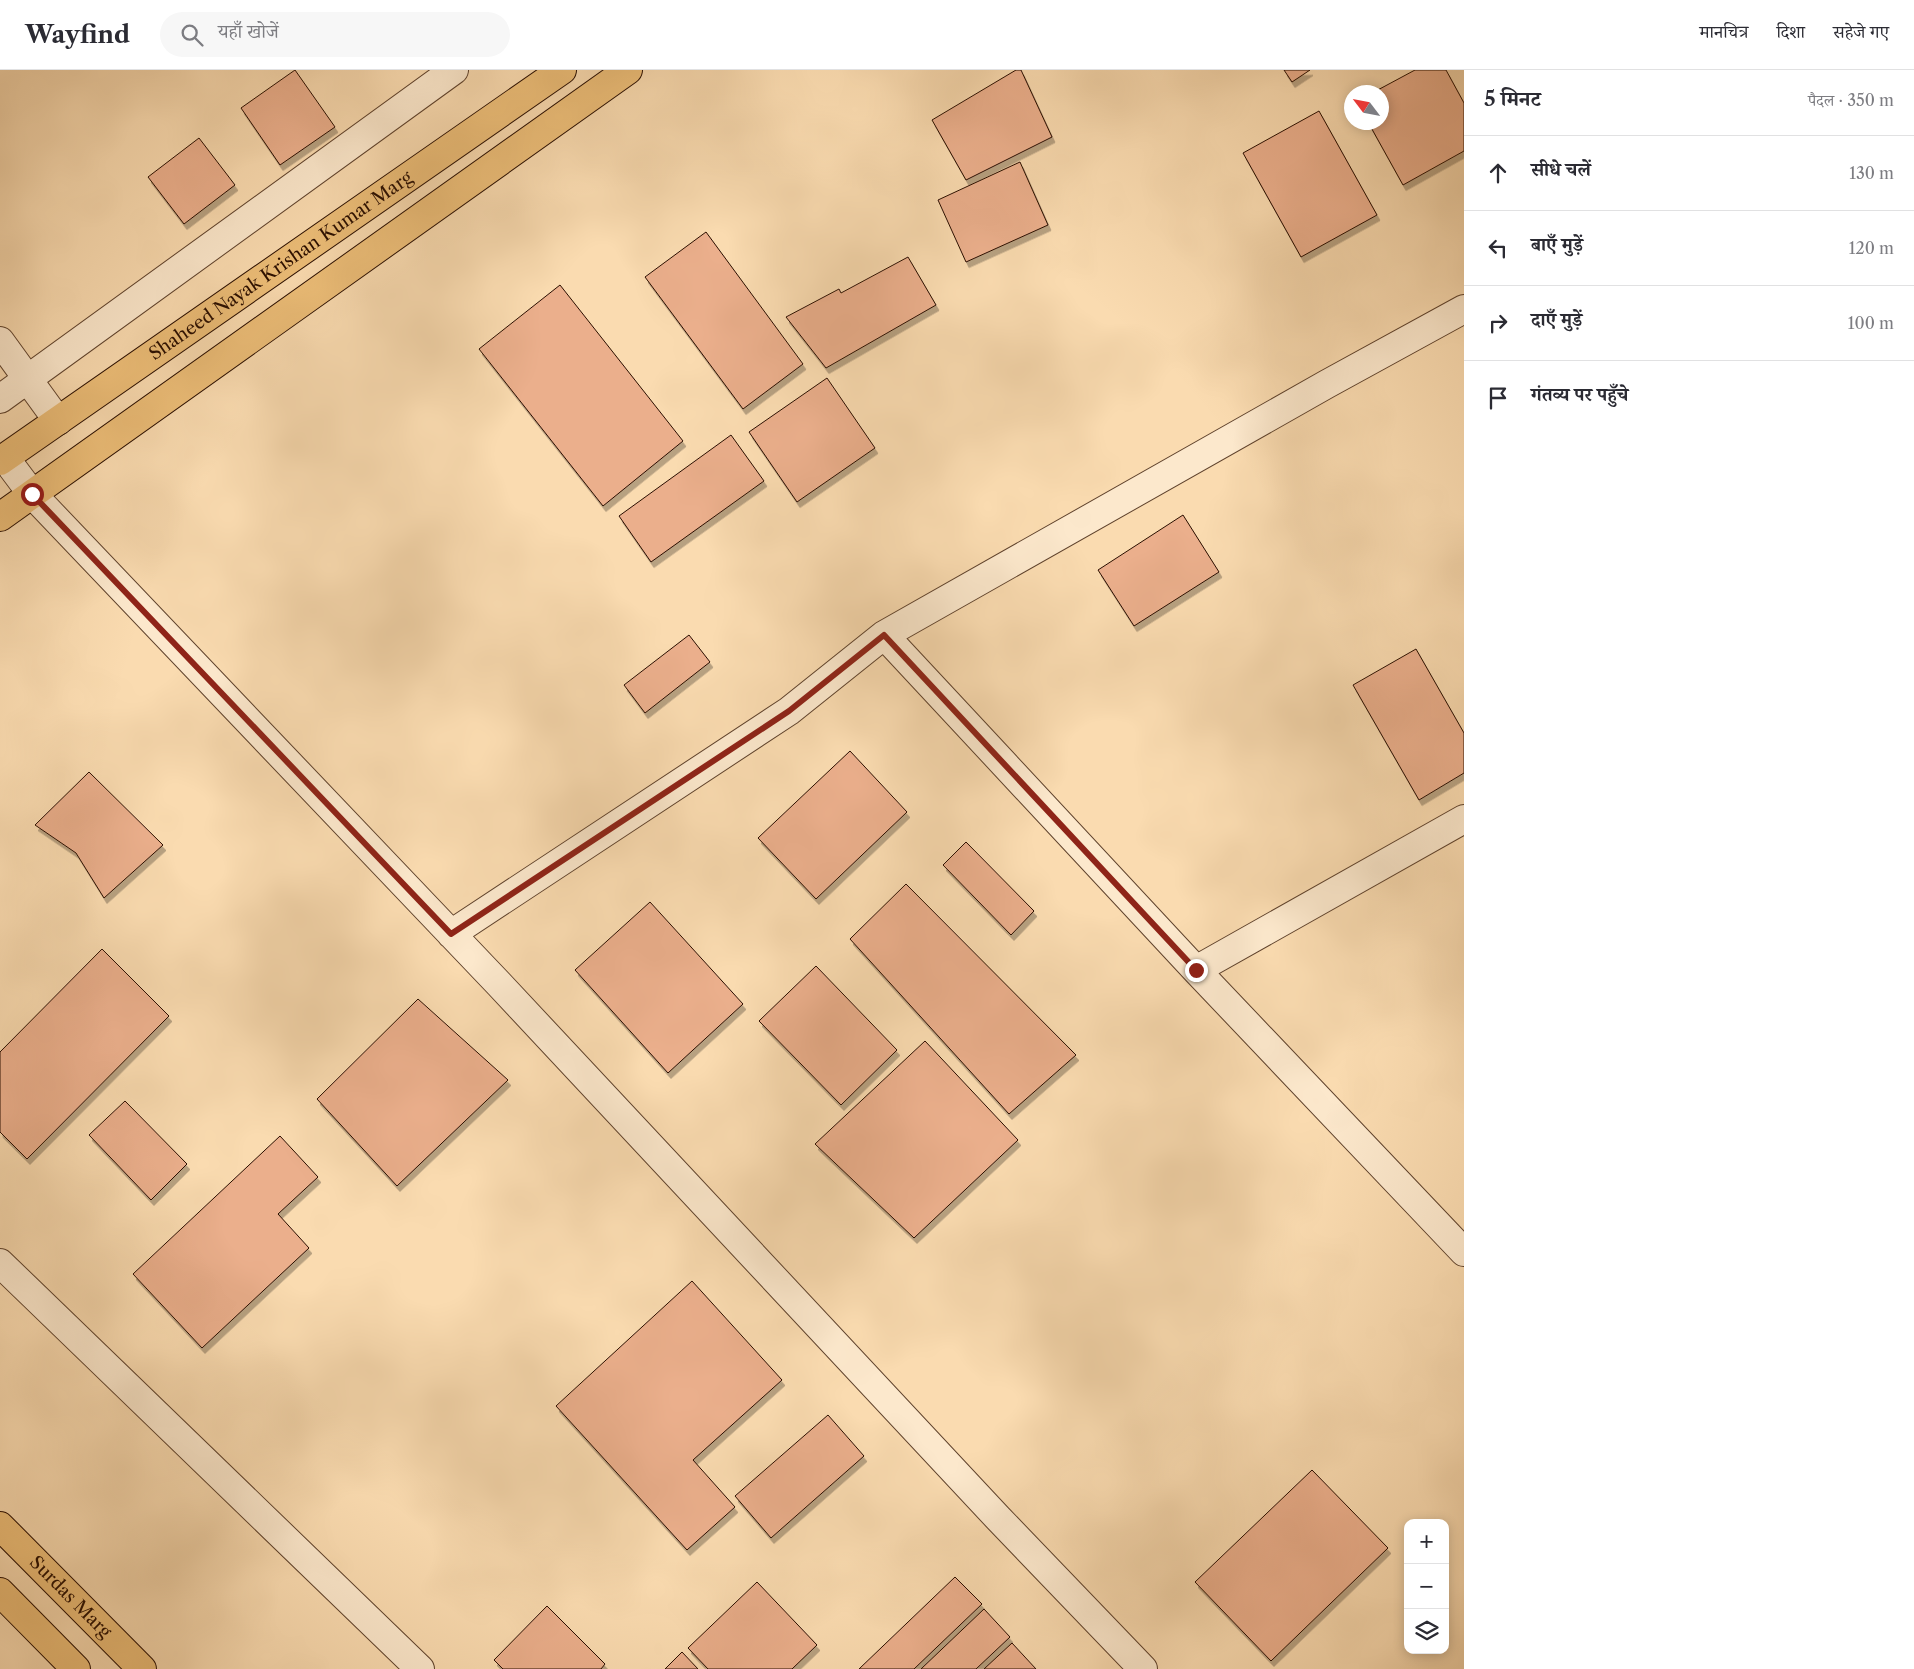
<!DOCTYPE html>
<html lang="hi">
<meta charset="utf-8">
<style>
:root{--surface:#fff;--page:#f7f7f7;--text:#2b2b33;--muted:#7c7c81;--line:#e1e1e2}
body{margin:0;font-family:"Libre Caslon Text","Noto Serif Devanagari",serif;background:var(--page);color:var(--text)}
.controls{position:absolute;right:15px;bottom:15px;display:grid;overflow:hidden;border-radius:10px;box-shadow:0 2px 12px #0003}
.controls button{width:45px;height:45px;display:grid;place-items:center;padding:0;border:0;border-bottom:1px solid var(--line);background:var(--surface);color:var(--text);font:25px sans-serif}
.compass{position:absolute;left:1344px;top:15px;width:45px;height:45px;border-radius:50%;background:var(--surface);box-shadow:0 2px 12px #0003;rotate:302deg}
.stop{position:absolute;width:15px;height:15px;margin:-11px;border:4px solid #8f2418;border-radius:50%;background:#fff}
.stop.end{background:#8f2418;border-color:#fff;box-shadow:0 1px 5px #0008}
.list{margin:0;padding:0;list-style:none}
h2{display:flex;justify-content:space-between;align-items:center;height:65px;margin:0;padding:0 20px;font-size:21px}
h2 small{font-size:16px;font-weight:400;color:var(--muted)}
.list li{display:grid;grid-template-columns:32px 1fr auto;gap:15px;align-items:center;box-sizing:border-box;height:75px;padding:0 20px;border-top:1px solid var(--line)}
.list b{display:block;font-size:19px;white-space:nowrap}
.list em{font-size:16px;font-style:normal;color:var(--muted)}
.icon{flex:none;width:28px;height:28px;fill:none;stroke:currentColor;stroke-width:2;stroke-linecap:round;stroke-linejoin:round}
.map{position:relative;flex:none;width:1464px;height:1599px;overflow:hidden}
header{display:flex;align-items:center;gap:30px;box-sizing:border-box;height:70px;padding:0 25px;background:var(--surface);border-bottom:1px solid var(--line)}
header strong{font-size:24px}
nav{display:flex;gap:28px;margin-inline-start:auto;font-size:18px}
.search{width:350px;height:45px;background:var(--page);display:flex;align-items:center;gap:12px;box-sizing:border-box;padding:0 18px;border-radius:28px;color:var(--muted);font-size:19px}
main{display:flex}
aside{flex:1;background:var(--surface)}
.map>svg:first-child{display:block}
</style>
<header>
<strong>Wayfind</strong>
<div class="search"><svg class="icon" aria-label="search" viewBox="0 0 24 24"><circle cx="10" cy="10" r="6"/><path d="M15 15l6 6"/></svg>यहाँ खोजें</div>
<nav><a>मानचित्र</a><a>दिशा</a><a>सहेजे गए</a></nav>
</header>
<main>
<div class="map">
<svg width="1464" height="1599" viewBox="0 0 1464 1599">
<defs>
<filter id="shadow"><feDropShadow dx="3" dy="5.5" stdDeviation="0" flood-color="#0004"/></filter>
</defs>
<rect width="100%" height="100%" fill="#fadbb0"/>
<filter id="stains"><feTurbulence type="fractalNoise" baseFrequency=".004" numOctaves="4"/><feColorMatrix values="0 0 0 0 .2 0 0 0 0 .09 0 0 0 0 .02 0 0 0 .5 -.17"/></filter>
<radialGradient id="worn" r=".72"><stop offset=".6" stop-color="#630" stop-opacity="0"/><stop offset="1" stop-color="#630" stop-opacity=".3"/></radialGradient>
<path fill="#ebaf8c" stroke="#2b0f00" filter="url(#shadow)" d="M 295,0 L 335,57 L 280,95 L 241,38 Z
M 1016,0 L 1021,0 L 1052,67 L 966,110 L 932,50 Z
M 1284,0 L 1310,0 L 1292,12 Z
M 1415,0 L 1446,0 L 1464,33 L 1464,81 L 1403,115 L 1368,52 L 1382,52 L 1382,22 L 1374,22 Z
M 1319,41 L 1377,145 L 1301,187 L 1243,83 Z
M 199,68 L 235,115 L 184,154 L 148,107 Z
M 1020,92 L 1048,155 L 966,192 L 938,130 Z
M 706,162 L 803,294 L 743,339 L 645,207 Z
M 908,187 L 936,235 L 826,298 L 786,247 L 839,219 L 841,223 Z
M 560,215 L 683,371 L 603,436 L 479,279 Z
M 827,308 L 875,378 L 797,432 L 749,362 Z
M 731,365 L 764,411 L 651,492 L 619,446 Z
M 1183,445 L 1219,502 L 1134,556 L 1098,500 Z
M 689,565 L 710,592 L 645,643 L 624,615 Z
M 1416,579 L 1464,663 L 1464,703 L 1419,730 L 1353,615 Z
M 850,681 L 907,742 L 816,829 L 758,768 Z
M 89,702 L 163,775 L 104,828 L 76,783 L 35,755 Z
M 966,772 L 1034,841 L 1011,865 L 943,795 Z
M 906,814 L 1076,985 L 1009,1044 L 850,869 Z
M 650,832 L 743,934 L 668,1003 L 575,900 Z
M 102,879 L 169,946 L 27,1089 L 0,1062 L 0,982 Z
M 816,896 L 897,980 L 841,1035 L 759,951 Z
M 418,929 L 508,1010 L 397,1116 L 317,1029 Z
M 925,971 L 1018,1070 L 914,1168 L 815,1074 Z
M 125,1031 L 187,1094 L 151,1130 L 89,1065 Z
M 280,1066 L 318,1107 L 278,1144 L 309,1178 L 202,1278 L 133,1204 Z
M 692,1211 L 782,1310 L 693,1390 L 735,1437 L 687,1480 L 556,1336 Z
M 828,1345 L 864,1386 L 771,1468 L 735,1426 Z
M 1312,1400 L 1388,1478 L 1271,1591 L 1195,1512 Z
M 955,1507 L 982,1534 L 914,1599 L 859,1599 Z
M 757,1512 L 817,1575 L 792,1599 L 708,1599 L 688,1578 Z
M 547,1536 L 605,1594 L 601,1599 L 503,1599 L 494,1590 Z
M 984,1539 L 1010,1567 L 976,1599 L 921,1599 Z
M 1012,1573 L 1036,1599 L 984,1599 Z
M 682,1582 L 698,1599 L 665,1599 Z"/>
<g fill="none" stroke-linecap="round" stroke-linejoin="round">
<defs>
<path id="minor" d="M 0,271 L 58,351
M 0,329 L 454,0
M 5,388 L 32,424 L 499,914 L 998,1448 L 1143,1599
M 884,565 L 1196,900 L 1464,1182
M 451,864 L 789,641 L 884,565 L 1327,314 L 1464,239
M 1196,900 L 1464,749
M 0,1193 L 420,1599"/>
<g id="major">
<path id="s1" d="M 0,1456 L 142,1599"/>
<path d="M 0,1522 L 76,1599"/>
</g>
<g id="highway">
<path id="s2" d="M 0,391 L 562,0"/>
<path d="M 0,447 L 628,0"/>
</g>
</defs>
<use href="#minor" stroke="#5f422c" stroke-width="30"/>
<use href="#major" stroke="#2b0f00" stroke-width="30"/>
<use href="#highway" stroke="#2b0f00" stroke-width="30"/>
<use href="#minor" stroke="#fce8cc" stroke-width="28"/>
<use href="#major" stroke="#edbe78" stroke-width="28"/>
<use href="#highway" stroke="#edbe78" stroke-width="28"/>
</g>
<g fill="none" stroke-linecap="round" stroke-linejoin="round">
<path stroke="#8f2418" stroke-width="6" d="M 32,424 L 451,864 L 789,641 L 884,565 L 1196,900"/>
</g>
<g text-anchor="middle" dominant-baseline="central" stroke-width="5" stroke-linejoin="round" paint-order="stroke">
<g font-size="18" fill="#2b0f00" stroke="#fce8cc">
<text stroke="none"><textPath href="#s2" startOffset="342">Shaheed Nayak Krishan Kumar Marg</textPath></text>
<text stroke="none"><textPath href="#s1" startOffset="100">Surdas Marg</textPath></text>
</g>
</g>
<rect width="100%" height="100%" filter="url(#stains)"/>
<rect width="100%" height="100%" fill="url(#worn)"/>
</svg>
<div class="controls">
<button>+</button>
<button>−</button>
<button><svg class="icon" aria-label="layers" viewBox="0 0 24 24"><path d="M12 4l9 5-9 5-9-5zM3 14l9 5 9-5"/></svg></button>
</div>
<svg class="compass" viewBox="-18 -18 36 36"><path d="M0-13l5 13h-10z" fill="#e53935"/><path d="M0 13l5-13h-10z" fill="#7c7c81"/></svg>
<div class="stop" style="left:32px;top:424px"></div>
<div class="stop end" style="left:1196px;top:900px"></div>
</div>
<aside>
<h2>5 मिनट<small>पैदल · 350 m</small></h2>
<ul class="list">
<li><svg class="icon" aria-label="ahead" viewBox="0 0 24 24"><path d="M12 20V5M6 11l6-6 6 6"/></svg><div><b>सीधे चलें</b></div><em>130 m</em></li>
<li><svg class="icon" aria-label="left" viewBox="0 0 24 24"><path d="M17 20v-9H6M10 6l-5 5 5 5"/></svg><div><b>बाएँ मुड़ें</b></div><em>120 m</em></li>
<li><svg class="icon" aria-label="right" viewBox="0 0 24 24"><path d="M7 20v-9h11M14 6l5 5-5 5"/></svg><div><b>दाएँ मुड़ें</b></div><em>100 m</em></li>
<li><svg class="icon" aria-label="arrive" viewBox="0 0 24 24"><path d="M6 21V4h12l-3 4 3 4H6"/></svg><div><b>गंतव्य पर पहुँचे</b></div></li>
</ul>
</aside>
</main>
